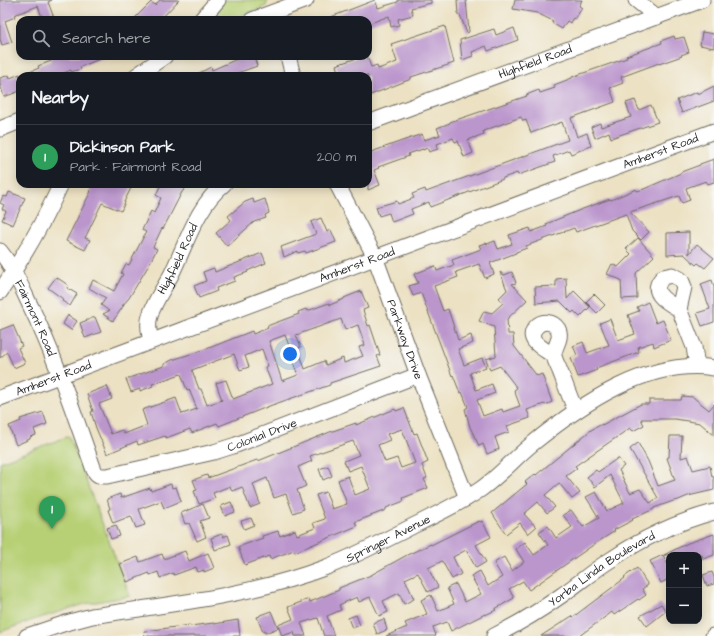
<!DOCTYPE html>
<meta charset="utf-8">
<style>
:root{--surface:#171b24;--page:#20242c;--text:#f1f3f6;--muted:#9ea1a6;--line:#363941;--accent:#d690ce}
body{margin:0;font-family:"Architects Daughter",sans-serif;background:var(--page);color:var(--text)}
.controls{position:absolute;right:12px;bottom:12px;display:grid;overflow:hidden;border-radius:8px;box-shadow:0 2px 10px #0003}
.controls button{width:36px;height:36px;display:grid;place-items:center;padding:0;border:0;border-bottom:1px solid var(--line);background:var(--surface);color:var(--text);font:20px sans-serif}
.you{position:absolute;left:290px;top:354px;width:14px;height:14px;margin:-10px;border:3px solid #fff;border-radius:50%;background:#1a73e8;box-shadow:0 0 0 6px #1a73e833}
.badge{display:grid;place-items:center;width:26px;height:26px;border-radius:50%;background:var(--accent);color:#fff;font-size:13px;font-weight:700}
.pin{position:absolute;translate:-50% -33px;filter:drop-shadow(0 1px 2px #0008)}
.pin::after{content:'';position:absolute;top:21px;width:14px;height:12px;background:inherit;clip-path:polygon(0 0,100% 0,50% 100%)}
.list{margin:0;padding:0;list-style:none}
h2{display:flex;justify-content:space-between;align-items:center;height:52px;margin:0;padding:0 16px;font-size:17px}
h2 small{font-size:13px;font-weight:400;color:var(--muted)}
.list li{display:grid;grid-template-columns:26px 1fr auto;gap:12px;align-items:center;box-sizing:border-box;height:64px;padding:0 16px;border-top:1px solid var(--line)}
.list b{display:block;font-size:15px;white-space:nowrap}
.list p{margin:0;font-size:13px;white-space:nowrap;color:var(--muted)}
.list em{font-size:13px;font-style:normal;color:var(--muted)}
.icon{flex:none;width:22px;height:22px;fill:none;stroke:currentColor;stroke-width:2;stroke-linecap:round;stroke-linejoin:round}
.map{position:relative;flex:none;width:714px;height:636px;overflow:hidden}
.search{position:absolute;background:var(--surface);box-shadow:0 2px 10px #0003;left:16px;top:16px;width:356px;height:44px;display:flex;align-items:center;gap:10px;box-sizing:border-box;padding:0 14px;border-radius:12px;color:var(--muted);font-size:15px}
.panel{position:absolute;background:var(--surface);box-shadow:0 2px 10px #0003;left:16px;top:72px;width:356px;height:116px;border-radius:12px}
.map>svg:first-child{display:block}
</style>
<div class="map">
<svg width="714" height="636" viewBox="0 0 714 636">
<rect width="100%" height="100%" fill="#f6f6f2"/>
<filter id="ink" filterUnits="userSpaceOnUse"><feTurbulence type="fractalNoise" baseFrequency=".025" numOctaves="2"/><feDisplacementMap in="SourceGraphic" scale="8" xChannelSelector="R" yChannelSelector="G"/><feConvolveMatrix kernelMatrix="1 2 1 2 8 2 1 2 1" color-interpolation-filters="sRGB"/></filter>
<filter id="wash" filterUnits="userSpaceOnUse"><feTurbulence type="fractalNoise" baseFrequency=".012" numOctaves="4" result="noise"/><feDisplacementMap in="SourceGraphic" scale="16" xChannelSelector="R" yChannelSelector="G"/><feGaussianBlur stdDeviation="0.9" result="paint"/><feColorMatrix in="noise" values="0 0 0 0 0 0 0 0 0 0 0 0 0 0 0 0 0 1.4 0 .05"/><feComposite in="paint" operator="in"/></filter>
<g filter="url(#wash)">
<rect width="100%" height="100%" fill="#ece1c2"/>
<path fill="#b7d075" stroke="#717e50" d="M 225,0 L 268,0 L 266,6 L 262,8 L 231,20 L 209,20 Z
M 69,436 L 130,596 L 85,604 L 33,620 L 0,632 L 0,462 Z"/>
<g id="blocks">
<path fill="#bb96cd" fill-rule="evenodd" d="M 0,0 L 52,0 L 48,2 L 54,18 L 43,20 L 38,6 L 14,15 L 15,17 L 5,21 L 12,42 L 2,45 L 0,39 Z
M 160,0 L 179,0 L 160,20 L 133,20 L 151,2 L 155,5 Z
M 375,0 L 378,8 L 398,2 L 398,0 L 431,0 L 431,3 L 411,8 L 413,15 L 398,19 L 399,25 L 391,27 L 389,16 L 368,24 L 368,20 L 323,20 Z
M 457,0 L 466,0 L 469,32 L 467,33 L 460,15 L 458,15 Z
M 515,0 L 582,0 L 579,6 L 582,8 L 575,19 L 573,18 L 570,23 L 567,21 L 562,29 L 552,23 L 553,21 L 537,13 L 513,9 Z
M 445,26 L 454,63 L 411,77 L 411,79 L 368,96 L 368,76 L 339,76 L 336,65 L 357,58 L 356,56 L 367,56 L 371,67 L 377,65 L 378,69 L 397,62 L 391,44 Z
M 514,28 L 518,40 L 488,51 L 486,46 L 472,52 L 473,56 L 462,60 L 460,40 L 494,29 L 496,35 Z
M 702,32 L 714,34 L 714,48 L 700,45 Z
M 674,36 L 675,39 L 684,37 L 689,52 L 681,55 L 682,56 L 659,64 L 659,63 L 621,77 L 623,83 L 610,88 L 615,102 L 571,118 L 577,137 L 587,133 L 591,146 L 571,154 L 569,150 L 553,156 L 555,162 L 518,175 L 517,173 L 503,178 L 503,179 L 430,207 L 429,202 L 411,209 L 413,214 L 392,222 L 389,213 L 379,216 L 376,207 L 397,201 L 398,204 L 414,198 L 412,194 L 425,189 L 426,192 L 568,140 L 562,122 L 531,133 L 526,120 L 523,121 L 521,117 L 483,131 L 484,134 L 468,140 L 473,153 L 464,157 L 458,141 L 455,142 L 453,138 L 437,144 L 438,149 L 429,152 L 427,148 L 423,150 L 423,149 L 408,154 L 409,156 L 378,167 L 379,168 L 374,170 L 380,185 L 368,190 L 368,154 L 371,153 L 371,152 L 422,134 L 424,140 L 440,135 L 437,128 L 450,123 L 450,122 L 527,96 L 526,95 L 539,90 L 540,93 L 555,88 L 554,85 L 572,78 L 572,77 L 627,58 L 626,56 L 662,43 L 661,41 Z
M 50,56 L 107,56 L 80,67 L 81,69 L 71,72 L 71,70 L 57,76 L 20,76 L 39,68 L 38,66 L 51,61 Z
M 244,56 L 254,56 L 257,66 L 229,76 L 193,76 L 211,67 L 212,70 Z
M 20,74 L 20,91 L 4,97 L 0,84 L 0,78 L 9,75 L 10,78 Z
M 714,86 L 714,101 L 682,113 L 677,100 L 697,92 L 698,94 Z
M 635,100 L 639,110 L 651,105 L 658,122 L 611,138 L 609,132 L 595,138 L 591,127 L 600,123 L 601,127 L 631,117 L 626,103 Z
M 714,159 L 714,182 L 708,184 L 706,181 L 686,188 L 690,200 L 682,203 L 679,196 L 630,212 L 649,232 L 641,240 L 632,231 L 626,214 L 576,232 L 574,228 L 526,246 L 527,248 L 516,252 L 516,253 L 490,263 L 494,274 L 485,278 L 479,264 L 456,272 L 458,277 L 434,286 L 443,311 L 448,309 L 458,340 L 471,335 L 473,343 L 458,349 L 464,365 L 482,358 L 486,367 L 470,373 L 476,390 L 492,384 L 495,393 L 477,400 L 483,416 L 502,409 L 503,412 L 520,406 L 514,390 L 517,388 L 500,366 L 490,370 L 486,359 L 496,356 L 494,327 L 479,321 L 484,311 L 492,313 L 503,303 L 499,298 L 507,290 L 500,272 L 504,275 L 512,272 L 516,283 L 512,284 L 527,300 L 507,319 L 508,334 L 513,334 L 514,346 L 537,376 L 542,374 L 552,402 L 545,405 L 544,404 L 527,410 L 530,418 L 507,426 L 509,432 L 495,437 L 499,449 L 487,454 L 483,444 L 479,446 L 470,427 L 465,409 L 468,407 L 462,392 L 460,393 L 453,375 L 452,376 L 421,293 L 413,296 L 409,286 L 418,283 L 414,274 L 435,266 L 437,271 L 454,265 L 452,260 L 481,249 L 479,245 L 486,243 L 487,244 L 495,241 L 498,249 L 512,244 L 509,235 L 530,228 L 531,232 L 547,226 L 546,224 L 580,210 L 610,199 L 611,200 L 636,189 L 637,191 L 644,189 L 681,173 L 681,172 L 700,165 L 700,164 Z
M 93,184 L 133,184 L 124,202 L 125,202 L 121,211 L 102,203 L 85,238 L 90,240 L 85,250 L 66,241 L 91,191 L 90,191 Z
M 161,184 L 189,184 L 182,192 L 163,229 L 162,228 L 153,247 L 157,249 L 147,268 L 129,298 L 122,306 L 124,305 L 113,321 L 103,314 L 109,311 L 101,305 L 106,298 L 89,288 L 93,280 L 114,291 L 123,274 L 121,273 L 126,264 L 129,265 L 146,232 L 142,230 L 151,211 L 154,213 L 161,198 L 156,195 Z
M 9,192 L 25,198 L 13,225 L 2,220 L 6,211 L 2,209 L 4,205 L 0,203 L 3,196 L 7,197 Z
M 253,199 L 254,203 L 265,199 L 269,213 L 265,215 L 266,218 L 254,222 L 227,246 L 216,233 L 231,220 L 228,216 L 245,202 Z
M 321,218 L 327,232 L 331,230 L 336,242 L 306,253 L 305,251 L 298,253 L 298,251 L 284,257 L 281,247 L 316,234 L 311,222 Z
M 689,232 L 689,254 L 697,244 L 714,258 L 705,268 L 698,263 L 696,265 L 684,254 L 667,255 L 667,233 Z
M 638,238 L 654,256 L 636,273 L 637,298 L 622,299 L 621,280 L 607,274 L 612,264 L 618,267 L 631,254 L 626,249 Z
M 262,253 L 266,263 L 247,271 L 248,272 L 234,277 L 235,281 L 216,288 L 217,291 L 199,298 L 194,286 L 206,281 L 203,272 L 214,268 L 215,272 Z
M 56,277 L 68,285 L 67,288 L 77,294 L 70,306 L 62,301 L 63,299 L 48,288 Z
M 566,278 L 567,299 L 574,291 L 590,307 L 580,317 L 574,311 L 572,313 L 560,301 L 536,303 L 535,287 L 556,286 L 556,279 Z
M 712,280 L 714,287 L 714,322 L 702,326 L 697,313 L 710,309 L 701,284 Z
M 361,291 L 368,308 L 363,310 L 368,326 L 370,325 L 380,355 L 377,356 L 381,366 L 330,383 L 330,385 L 272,405 L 219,426 L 217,423 L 192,433 L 190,429 L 166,438 L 165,436 L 138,445 L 137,441 L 107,454 L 96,428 L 91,412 L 93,411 L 87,394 L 107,386 L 112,399 L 99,404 L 111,434 L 122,430 L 124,434 L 147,425 L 142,410 L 176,398 L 182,414 L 197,409 L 189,389 L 187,390 L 181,374 L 152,384 L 153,386 L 140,391 L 140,389 L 131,392 L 126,379 L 164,366 L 164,364 L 172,360 L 209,348 L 252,331 L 253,334 L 268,328 L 267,326 L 299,314 L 298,312 L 306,309 L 307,311 L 329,303 L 330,305 L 344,299 L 344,298 ZM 341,319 L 345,330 L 358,325 L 365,345 L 359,347 L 363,356 L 344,363 L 343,358 L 326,365 L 324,361 L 305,369 L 298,348 L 301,347 L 296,335 ZM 285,335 L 293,356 L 291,357 L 298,375 L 282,381 L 269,341 ZM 262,349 L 268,366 L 265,367 L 272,384 L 233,399 L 226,380 L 216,383 L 222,400 L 207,405 L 201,389 L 199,389 L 192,370 L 234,354 L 240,370 L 249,367 L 245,356 Z
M 594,294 L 605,305 L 597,313 L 586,302 Z
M 648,302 L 656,323 L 663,320 L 671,340 L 654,347 L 653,342 L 638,347 L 639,352 L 596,368 L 597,370 L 578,377 L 571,358 L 577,355 L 573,346 L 583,342 L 587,353 L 609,345 L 600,323 L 610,319 L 618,340 L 635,334 L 628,315 L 639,311 L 637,307 Z
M 68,315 L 77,321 L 71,330 L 63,324 Z
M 95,317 L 101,332 L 85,338 L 80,323 Z
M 13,325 L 22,346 L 18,348 L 25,363 L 14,368 L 7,352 L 0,358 L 0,330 Z
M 682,396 L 693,397 L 709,410 L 714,404 L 714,435 L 700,423 L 675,419 L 641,419 L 644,425 L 633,431 L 630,428 L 575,466 L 577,468 L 566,476 L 580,493 L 572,499 L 559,483 L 545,495 L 555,507 L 547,513 L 538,502 L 524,514 L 536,527 L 528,534 L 520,523 L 506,534 L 492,513 L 527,484 L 525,482 L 535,474 L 536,475 L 591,430 L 602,424 L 602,425 L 641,404 L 649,404 L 649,400 L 681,400 Z
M 404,408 L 414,434 L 417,433 L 428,462 L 422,465 L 427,478 L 424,479 L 428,488 L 403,498 L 404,501 L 386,508 L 386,510 L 355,522 L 357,526 L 295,552 L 294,550 L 270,559 L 269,556 L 245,565 L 238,547 L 263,538 L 262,536 L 278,531 L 280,536 L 295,530 L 297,535 L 315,528 L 313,523 L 325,519 L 316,495 L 326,492 L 332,509 L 347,504 L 338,480 L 348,476 L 355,495 L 370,489 L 361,466 L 348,471 L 344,461 L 359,455 L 353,441 L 310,456 L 312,461 L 298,467 L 306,486 L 297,490 L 304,509 L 293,513 L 286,494 L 274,498 L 267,478 L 253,484 L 260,504 L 250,508 L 242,487 L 232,491 L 230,486 L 213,493 L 215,498 L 199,504 L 194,491 L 197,490 L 193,480 L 207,475 L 208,478 L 257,460 L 258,461 L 330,432 L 356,423 L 356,425 L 395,409 L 396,411 ZM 402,429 L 415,463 L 401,468 L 397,458 L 385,462 L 378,445 L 390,440 L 387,434 Z
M 43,412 L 47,424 L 34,429 L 36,435 L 30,437 L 30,439 L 16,445 L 9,426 L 21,421 L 20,419 Z
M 670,436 L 682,436 L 681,458 L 688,456 L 693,470 L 710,466 L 712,477 L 714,477 L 714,490 L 688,496 L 676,501 L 676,500 L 654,508 L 654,509 L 632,519 L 633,520 L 614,530 L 615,531 L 596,543 L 529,590 L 523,581 L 509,589 L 514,598 L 495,609 L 496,610 L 485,615 L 485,614 L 451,631 L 447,622 L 433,627 L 436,636 L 386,636 L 407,627 L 405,623 L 427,614 L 421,600 L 431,595 L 438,611 L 454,604 L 447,588 L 456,584 L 465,602 L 481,594 L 471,576 L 480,571 L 488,586 L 502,577 L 494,563 L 504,557 L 512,571 L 524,562 L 516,549 L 525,542 L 534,555 L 548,545 L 539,532 L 548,526 L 556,538 L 572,527 L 563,515 L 571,510 L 583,527 L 599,518 L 586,497 L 596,492 L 607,511 L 624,503 L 610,475 L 595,487 L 587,477 L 596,470 L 598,472 L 618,458 L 624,466 L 619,470 L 630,493 L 640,489 L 650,503 L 658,498 L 630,449 L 638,443 L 648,461 L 658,486 L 675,480 L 667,458 L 669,457 Z
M 328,466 L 332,476 L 323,480 L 319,469 Z
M 171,484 L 172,488 L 176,487 L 181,501 L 164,508 L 161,501 L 139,509 L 145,525 L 136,528 L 131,516 L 113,523 L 108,510 L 110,509 L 107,499 L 120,494 L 121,498 L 150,488 L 151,491 Z
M 231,502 L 235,512 L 225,516 L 221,506 Z
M 203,504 L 209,518 L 200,521 L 206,537 L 197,541 L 189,523 L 185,524 L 181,513 Z
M 251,518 L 254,525 L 244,529 L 241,521 Z
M 479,521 L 480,522 L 482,521 L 491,537 L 476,545 L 486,562 L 476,568 L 466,550 L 453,557 L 461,574 L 452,579 L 442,561 L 428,568 L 438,587 L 428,592 L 418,573 L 405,579 L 414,599 L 404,604 L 399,593 L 383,601 L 388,612 L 379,616 L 370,597 L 359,602 L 357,597 L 339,605 L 341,610 L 327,616 L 334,636 L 324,636 L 318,618 L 301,623 L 306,636 L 295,636 L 294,632 L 282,636 L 278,625 L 293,619 L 288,607 L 309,599 L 310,602 L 339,590 L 339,588 L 371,575 L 407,555 L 431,544 L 431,545 Z
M 116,525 L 120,536 L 111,539 L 107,528 Z
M 222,534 L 223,537 L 228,535 L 231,544 L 215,550 L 211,538 Z
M 714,534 L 714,555 L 703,559 L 702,555 L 664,555 L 688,543 Z
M 185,551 L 189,561 L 208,553 L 214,568 L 204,572 L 204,570 L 198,572 L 196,567 L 174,575 L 173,573 L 160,578 L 158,572 L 150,575 L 149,573 L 127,582 L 120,564 L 138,557 L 140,562 L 162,554 L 164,559 Z
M 663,555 L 669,567 L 669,579 L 661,583 L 650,561 Z
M 637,568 L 648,585 L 642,589 L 646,595 L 639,600 L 638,599 L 614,615 L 612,612 L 579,636 L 541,636 L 572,616 L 573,617 L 625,578 L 624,577 Z
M 712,572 L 714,577 L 714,584 L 707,586 L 703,575 Z
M 661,604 L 666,611 L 647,626 L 640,616 Z
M 271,611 L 278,628 L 265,633 L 265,631 L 263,632 L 257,617 L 260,616 L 260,615 Z
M 356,615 L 360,625 L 352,628 L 348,618 Z
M 384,619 L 387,630 L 377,634 L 373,623 Z
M 238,620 L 240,636 L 145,636 L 144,631 L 146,631 L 190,625 L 190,626 L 214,623 L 214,624 Z"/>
</g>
</g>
<g filter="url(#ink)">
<use href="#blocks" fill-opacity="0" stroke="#6f6b60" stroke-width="1"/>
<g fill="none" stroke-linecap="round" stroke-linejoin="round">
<defs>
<g id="minor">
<path d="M 636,0 L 657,17"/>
<path d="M 201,20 L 218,0"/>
<path d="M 252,20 L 306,0"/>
<path d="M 288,56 L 293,76"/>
<path d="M 136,76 L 165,56"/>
<path id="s1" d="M 368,123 L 702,0"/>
<path d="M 0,129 L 20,121"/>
<path id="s2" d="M 337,184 L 375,257 L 418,375 L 467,498"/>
<path id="s3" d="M 0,251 C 13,267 21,286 30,305 C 56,358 74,414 94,470 C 97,476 100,476 107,476 L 214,452 L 236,445 L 418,375"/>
<path d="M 0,292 C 23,258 44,221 61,184"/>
<path d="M 679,309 C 667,302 648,293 663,277 L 672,275 L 680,279 L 682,282 L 684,287 L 679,309 L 694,347 L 697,366"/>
<path id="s4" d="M 151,341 C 149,333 147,324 150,316 C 154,301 165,287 172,273 C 187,242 197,206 224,184"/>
<path d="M 554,356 C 545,349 524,341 536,327 C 542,320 553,321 558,329 C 563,339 553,347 554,356 C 555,361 558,366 560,371 C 565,384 570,398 576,411"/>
<path id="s5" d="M 0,398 L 714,131"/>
<path id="s6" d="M 27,636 L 66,623 L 92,616 C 170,604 250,596 324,568 C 356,556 387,539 417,524 C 439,513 461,503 481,489 C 498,477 515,458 532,444 C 581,404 648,358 714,368"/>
<path id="s7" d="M 494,636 C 518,624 541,610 562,595 C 579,583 594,570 612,559 C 643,538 677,522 714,512"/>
<path d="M 713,636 L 714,636"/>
</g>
</defs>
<use href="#minor" stroke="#6f6b60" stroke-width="17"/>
<use href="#minor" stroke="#fff" stroke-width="15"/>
</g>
</g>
<g text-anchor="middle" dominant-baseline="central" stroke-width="3" stroke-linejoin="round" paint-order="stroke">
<g font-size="12" fill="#2b2b2b" stroke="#f6f6f2">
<text stroke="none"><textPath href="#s1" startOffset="178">Highfield Road</textPath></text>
<text stroke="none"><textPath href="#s5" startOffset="705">Amherst Road</textPath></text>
<text stroke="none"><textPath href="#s4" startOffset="89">Highfield Road</textPath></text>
<text stroke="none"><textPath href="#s5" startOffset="381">Amherst Road</textPath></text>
<text stroke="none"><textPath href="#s3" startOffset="76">Fairmont Road</textPath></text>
<text stroke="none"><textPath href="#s2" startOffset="170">Parkway Drive</textPath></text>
<text stroke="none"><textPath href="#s5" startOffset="57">Amherst Road</textPath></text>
<text stroke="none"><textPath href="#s3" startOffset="415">Colonial Drive</textPath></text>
<text stroke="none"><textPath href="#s6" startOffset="376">Springer Avenue</textPath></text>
<text stroke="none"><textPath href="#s7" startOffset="127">Yorba Linda Boulevard</textPath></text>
</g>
</g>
</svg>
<div class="controls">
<button>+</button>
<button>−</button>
</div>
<div class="you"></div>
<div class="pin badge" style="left:52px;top:529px;background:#2e9e5b">1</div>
<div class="search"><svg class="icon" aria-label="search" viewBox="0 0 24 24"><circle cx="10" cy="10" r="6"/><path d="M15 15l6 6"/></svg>Search here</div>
<section class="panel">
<h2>Nearby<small></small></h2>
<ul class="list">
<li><span class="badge" style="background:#2e9e5b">1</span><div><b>Dickinson Park</b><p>Park · Fairmont Road</p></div><em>200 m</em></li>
</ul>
</section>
</div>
